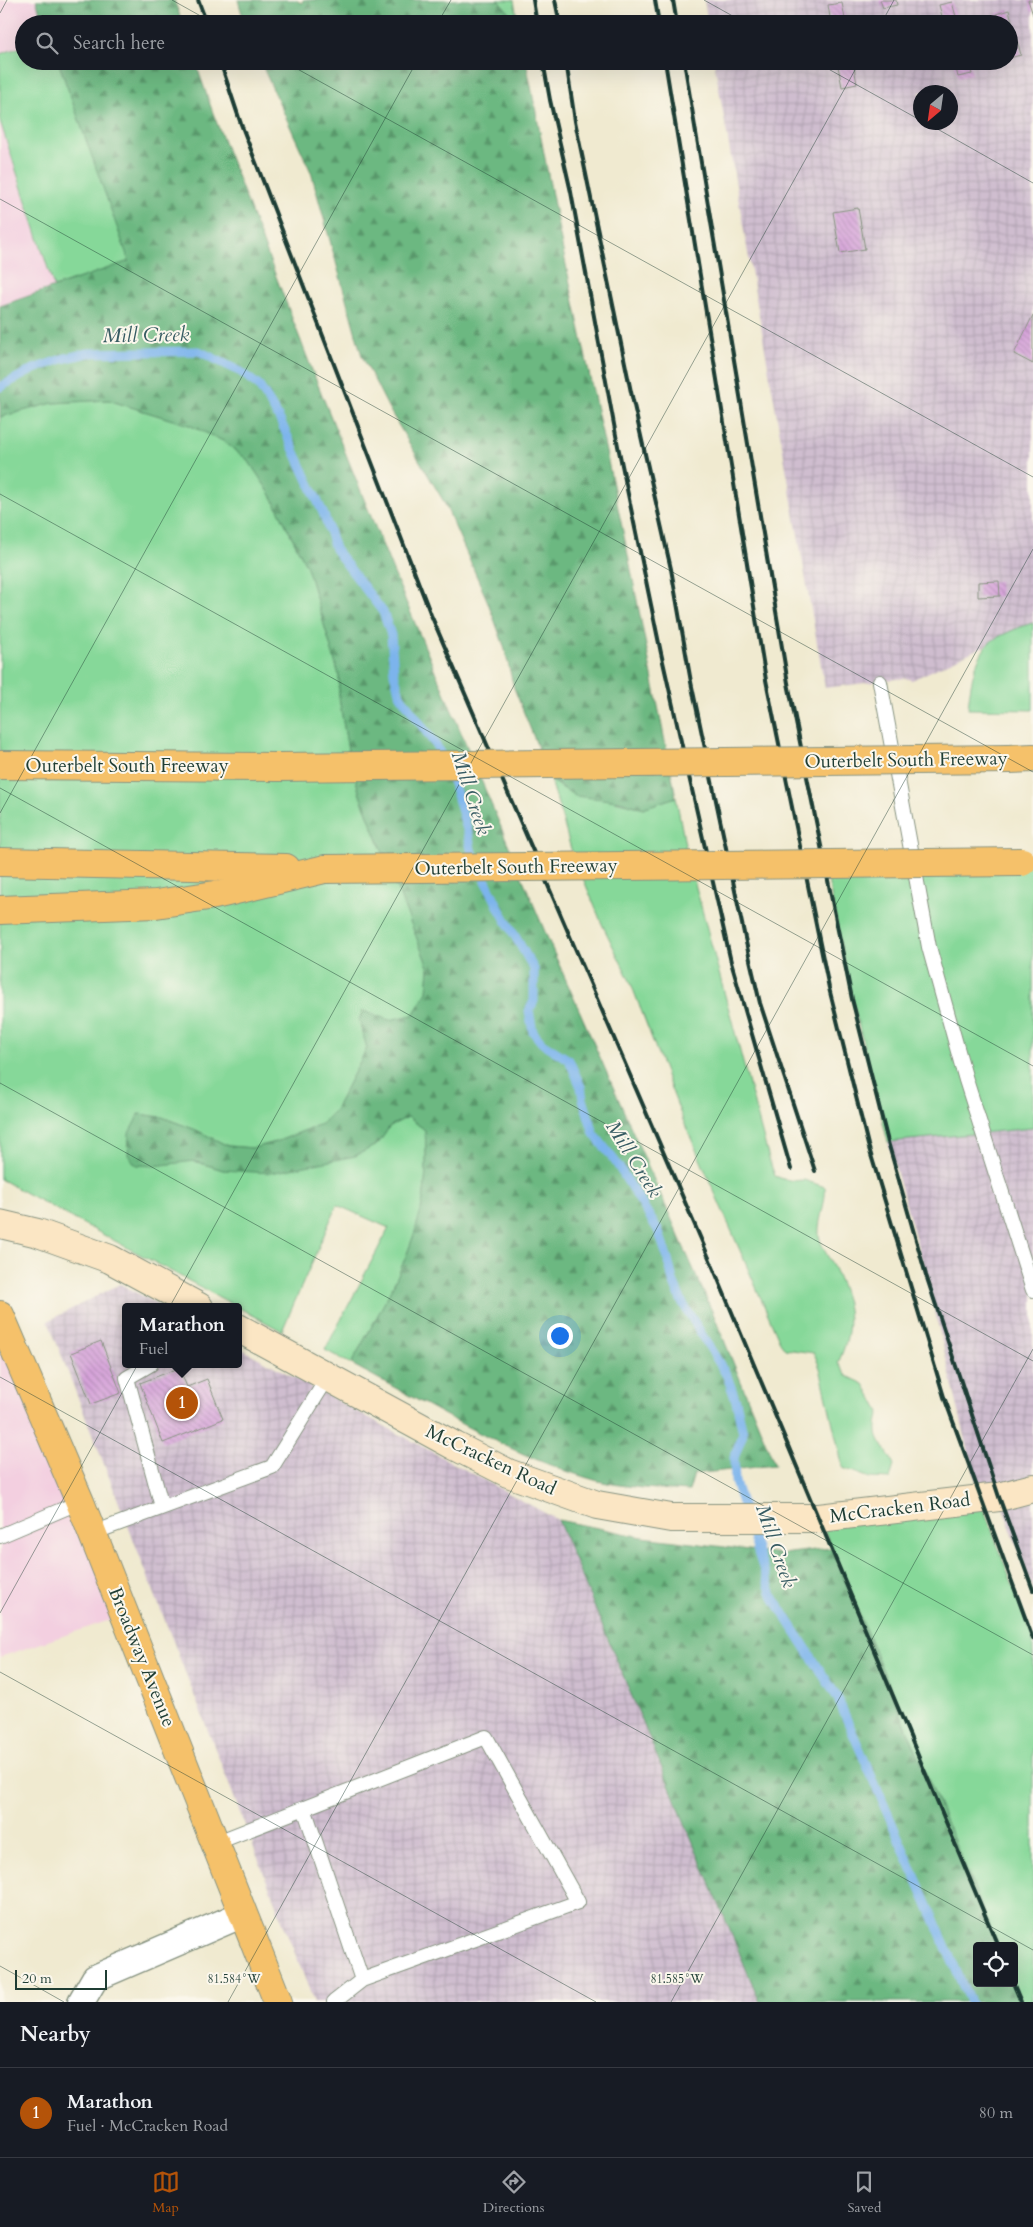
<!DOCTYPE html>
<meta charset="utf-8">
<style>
:root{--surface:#171b24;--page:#242831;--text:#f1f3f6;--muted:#9ea1a6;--line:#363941;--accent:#b45309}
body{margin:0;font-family:Cardo,serif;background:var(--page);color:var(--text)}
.controls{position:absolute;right:15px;bottom:15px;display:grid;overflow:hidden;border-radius:5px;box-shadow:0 5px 20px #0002}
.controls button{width:45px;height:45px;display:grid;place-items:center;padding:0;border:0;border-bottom:1px solid var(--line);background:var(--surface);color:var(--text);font:25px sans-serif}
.compass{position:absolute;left:913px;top:85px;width:45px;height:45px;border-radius:50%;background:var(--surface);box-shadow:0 5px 20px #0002;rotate:209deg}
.scale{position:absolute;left:15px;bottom:12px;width:92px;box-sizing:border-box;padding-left:5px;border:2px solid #1f3d34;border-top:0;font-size:14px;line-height:18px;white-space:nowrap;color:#1f3d34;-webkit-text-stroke:4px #fbf7ec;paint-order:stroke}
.you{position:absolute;left:559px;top:1335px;width:18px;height:18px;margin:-12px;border:4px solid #fff;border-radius:50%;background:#1a73e8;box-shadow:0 0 0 8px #1a73e833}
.badge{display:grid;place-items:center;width:32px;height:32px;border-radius:50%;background:var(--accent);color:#fff;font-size:16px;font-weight:700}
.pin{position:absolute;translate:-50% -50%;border:2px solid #fff;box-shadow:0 1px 5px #0006}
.popup{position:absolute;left:122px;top:1303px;width:120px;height:65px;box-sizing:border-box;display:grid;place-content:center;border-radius:5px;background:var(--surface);filter:drop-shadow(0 1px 4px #0005);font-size:16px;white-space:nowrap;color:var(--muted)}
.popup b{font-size:19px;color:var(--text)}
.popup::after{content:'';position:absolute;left:50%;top:100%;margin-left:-10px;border:10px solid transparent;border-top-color:var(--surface)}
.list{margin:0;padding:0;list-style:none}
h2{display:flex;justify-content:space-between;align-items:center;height:65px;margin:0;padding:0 20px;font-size:21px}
h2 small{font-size:16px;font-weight:400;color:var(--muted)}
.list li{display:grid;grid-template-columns:32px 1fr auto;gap:15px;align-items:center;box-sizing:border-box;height:90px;padding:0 20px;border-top:1px solid var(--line)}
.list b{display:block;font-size:19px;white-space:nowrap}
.list p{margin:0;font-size:16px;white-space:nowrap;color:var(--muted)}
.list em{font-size:16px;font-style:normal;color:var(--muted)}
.icon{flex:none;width:28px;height:28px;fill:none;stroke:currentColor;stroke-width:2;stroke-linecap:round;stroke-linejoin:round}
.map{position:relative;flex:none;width:1033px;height:2002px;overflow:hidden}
.search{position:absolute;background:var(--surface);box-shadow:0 5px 20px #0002;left:15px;right:15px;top:15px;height:55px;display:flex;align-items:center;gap:12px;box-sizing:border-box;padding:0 18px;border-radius:28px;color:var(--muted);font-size:19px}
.sheet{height:155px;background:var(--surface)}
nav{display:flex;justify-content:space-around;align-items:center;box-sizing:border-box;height:70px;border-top:1px solid var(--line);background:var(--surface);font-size:14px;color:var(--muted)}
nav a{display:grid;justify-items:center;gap:2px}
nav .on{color:var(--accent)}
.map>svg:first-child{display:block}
</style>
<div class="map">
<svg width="1033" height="2002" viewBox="0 0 1033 2002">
<defs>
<pattern id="industrial-grid" width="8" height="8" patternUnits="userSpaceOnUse" patternTransform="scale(1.25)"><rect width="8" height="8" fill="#cfbdcf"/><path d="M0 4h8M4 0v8" fill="none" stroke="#b1a3b2"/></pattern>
<pattern id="forest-firs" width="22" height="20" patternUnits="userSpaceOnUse" patternTransform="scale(1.25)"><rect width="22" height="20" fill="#6cb881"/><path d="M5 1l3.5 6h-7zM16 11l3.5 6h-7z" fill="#58976a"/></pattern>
<pattern id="building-back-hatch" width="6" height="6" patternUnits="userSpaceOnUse" patternTransform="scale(1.25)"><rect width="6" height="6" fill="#d5a0d9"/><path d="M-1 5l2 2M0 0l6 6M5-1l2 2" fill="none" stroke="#ac84b1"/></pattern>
</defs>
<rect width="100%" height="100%" fill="#fbf7ec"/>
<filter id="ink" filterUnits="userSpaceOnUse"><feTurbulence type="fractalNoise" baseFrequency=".02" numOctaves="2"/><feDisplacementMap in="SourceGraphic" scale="10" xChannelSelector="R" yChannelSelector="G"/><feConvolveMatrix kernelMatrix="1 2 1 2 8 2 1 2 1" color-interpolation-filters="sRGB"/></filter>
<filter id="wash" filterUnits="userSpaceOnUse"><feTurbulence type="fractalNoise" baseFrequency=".0096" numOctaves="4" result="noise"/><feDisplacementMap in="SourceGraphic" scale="20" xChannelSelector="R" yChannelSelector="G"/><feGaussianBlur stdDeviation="1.12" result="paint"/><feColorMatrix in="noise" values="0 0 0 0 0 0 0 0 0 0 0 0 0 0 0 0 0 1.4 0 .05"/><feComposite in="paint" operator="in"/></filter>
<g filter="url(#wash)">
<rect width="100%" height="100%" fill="#f0ead0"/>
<path fill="#f3cfe0" d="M 0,0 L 36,0 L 44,24 L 24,24 L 24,61 L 58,61 L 130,261 L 0,306 Z
M 0,1317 L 125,1615 L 0,1657 Z"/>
<path fill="url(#industrial-grid)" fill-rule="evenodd" d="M 704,0 L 1033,0 L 1033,623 L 912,680 L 905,678 L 825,688 L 714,61 L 1009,61 L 1009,24 L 708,24 ZM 920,92 L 950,92 L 950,122 L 920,122 Z
M 1033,1128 L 1033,1487 L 980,1499 L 926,1275 L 888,1142 Z
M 120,1284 L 163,1307 L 126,1307 L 126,1364 L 238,1364 L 238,1347 L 558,1520 L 760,2002 L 314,2002 L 48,1321 Z
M 1033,1488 L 1033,1590 L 999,1497 Z"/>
<path fill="#86d899" stroke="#528a66" d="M 498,0 L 514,0 L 518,22 Z
M 24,46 L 24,61 L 58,61 L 130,261 L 54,287 L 0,121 L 0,54 Z
M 108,400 L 189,425 L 223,441 L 248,460 L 271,495 L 307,567 L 339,675 L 339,698 L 348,750 L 360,795 L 429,969 L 427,992 L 413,1015 L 389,1020 L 363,1011 L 359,1020 L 367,1048 L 335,1110 L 321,1124 L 276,1142 L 253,1148 L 228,1146 L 196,1130 L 162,1117 L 180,1162 L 194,1161 L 223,1170 L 332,1160 L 355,1156 L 378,1144 L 390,1126 L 408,1117 L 425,1130 C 427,1160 427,1192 418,1221 C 404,1272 376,1318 351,1364 L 325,1350 L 389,1228 L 337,1205 L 282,1331 L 0,1179 L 0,417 L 53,403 Z
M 1033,623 L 1033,710 L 968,709 C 970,687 973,664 987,645 C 992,638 1024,625 1033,623 Z
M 551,780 L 561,788 L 643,808 L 676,797 L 686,850 L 769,1159 L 775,1176 L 789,1181 L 804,1180 L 825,1187 C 827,1204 815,1225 820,1240 C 823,1249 828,1256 832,1264 C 850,1302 856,1324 838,1363 L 847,1376 L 864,1384 L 880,1412 C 871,1441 883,1440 894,1465 L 890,1479 L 870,1478 L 843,1468 L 820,1368 L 814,1353 L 785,1349 L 780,1342 L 683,1120 L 630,981 L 602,924 L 571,849 Z
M 824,860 L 1033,862 L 1033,1128 L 888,1142 L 852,999 Z
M 980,1499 L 1033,1639 L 1033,2002 L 1021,2002 L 1013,1983 L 1014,1946 L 998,1946 L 819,1518 Z"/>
<path fill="url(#forest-firs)" stroke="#467a5a" d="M 36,0 L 174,0 L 183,24 L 44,24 Z
M 238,0 L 295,0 L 302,3 L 303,0 L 498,0 L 519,24 L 245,24 Z
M 58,61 L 195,61 L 213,113 L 314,375 L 393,571 L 554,953 L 715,1318 L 775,1465 L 694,1474 L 689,1491 C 659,1489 628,1488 598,1481 C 511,1457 431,1406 351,1364 C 376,1318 404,1272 418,1221 C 427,1192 427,1160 425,1130 L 408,1117 L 390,1126 L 378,1144 L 355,1156 L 271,1173 L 223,1170 L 194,1161 L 154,1166 L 136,1165 L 128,1155 L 129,1133 L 139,1114 L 162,1117 L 196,1130 L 228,1146 L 253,1148 L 276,1142 L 321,1124 L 335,1110 L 367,1048 L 359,1020 L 363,1011 L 389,1020 L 413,1015 L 427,992 L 429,969 L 360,795 L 348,750 L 339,698 L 339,675 L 307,567 L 271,495 L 248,460 L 223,441 L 189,425 L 108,400 L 53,403 L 0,417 L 0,306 L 129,261 Z
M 260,61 L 526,61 L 562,246 L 628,555 L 676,797 L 643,808 L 619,801 L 575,796 L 551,780 L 514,688 L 504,646 L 487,600 L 444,502 L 389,409 L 362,356 L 311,172 Z
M 558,1520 L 643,1537 L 782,1554 L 831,1548 L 998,1946 L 977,1946 L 977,1983 L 1013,1983 L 1021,2002 L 760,2002 Z"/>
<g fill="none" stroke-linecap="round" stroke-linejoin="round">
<path stroke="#7cb4ec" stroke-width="9" d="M 0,387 L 34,369 L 62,359 L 88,353 L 199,351 L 241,372 L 259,386 L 270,403 L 280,420 L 324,515 L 335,549 L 383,612 L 391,635 L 394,673 L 400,695 L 437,747 L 453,781 L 468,833 L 471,850 L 500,910 L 534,969 L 534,1001 L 529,1011 L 533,1032 L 542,1043 L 569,1060 L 581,1087 L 583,1099 L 594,1134 L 615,1161 L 658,1230 L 668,1259 L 673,1281 L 682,1302 L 727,1376 L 736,1401 L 743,1433 L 734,1458 L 735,1482 L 772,1595 L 837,1697 L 970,2002"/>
</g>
<g id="blocks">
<path fill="url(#building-back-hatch)" d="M 880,0 L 896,0 L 897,5 L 883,8 Z
M 1028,0 L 1033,0 L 1033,15 Z
M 952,2 L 958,24 L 944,24 L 939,5 Z
M 842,3 L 846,24 L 831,24 L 828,5 Z
M 1009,10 L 1021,55 L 1009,58 L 1009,24 L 999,24 L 996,14 Z
M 991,16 L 993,24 L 978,24 L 977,20 Z
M 837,61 L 853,61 L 857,84 L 842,87 Z
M 954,61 L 968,61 L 972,74 L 958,77 Z
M 858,208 L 865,249 L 840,253 L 833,212 Z
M 1033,315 L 1033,364 L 1014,354 Z
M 999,581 L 1000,596 L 978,597 L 978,582 Z
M 101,1341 L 121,1393 L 91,1404 L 71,1353 Z
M 179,1368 L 187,1387 L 207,1379 L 223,1419 L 163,1443 L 140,1383 Z"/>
</g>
</g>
<g filter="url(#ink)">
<use href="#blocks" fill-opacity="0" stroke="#889482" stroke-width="1"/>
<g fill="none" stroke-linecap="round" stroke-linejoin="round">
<defs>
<path id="lane" d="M 880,682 L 929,947 L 966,1080 L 1033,1290
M 151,1364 L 127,1378 L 162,1507
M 93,1533 L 272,1467 L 328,1377
M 0,1536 L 80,1502
M 304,1808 L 362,1980
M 215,1843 L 486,1737 L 578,1902 L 362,1980 L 334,2002"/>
<path id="street" d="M 81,2002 L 95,1978 L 243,1914"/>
<path id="secondary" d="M 0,1224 L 38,1233 L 110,1259 L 199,1307
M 238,1328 L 455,1446 L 508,1473 L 597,1505 L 671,1518 L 819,1518 L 999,1497 L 1033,1488"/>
<path id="primary" d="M 0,1315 L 80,1502 L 278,2002"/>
<path id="highway" d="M 1009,759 L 1033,758
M 0,765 L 278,767
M 0,862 L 286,868
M 0,910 L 156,904 L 215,895 L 325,869"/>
</defs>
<use href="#lane" stroke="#889482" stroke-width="16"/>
<use href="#street" stroke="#889482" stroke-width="29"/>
<use href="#secondary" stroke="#889482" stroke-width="30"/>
<use href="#primary" stroke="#889482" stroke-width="30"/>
<use href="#highway" stroke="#889482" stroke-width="30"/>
<use href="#lane" stroke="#fff" stroke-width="14"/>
<use href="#street" stroke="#fff" stroke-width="26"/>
<use href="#secondary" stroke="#fbe6c4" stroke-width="28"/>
<use href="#primary" stroke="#f5c16b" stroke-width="28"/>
<use href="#highway" stroke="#f5c16b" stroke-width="28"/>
<path stroke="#1f3d34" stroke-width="4" d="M 198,0 L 207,24
M 533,0 L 537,24
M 555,0 L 560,24
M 655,0 L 659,24
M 673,0 L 677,24
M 220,61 L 241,124 L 431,615 L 713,1267 L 998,1946
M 543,61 L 550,100 L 571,192 L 618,446 L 661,653 L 731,962 L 791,1169
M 566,61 L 575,121 L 631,392 L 671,569 L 691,682 L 745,938 L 760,1003 L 815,1171
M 665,61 L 766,680 L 829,988 L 868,1145 L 944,1397 L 1033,1639
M 684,61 L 788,683 L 852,999 L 888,1142 L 926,1275 L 999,1497 L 1033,1590
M 1013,1983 L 1021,2002"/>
<defs>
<path id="highway-bridge" d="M 278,767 L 1009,759
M 325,869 L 1022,862"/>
</defs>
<use href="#highway-bridge" stroke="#889482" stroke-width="30" stroke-linecap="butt"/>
<use href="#highway-bridge" stroke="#f5c16b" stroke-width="28"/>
</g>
</g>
<path fill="none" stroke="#1f3d34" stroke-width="1" stroke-opacity="0.45" d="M 172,0 L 215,24M 704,0 L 747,24M 0,13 L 7,0M 437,24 L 451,0M 881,24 L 894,0M 283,61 L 1033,477M 814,61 L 920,120M 925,122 L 1033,183M 0,199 L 1033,772M 0,494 L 1033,1066M 0,788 L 1033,1361M 0,813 L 417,61M 0,1083 L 1033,1655M 0,1377 L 1033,1950M 0,1613 L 860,61M 0,1672 L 596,2002M 0,1966 L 64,2002M 228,2002 L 1033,549M 671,2002 L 1033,1349"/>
<g text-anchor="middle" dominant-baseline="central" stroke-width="4" stroke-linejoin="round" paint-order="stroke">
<g font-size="19" fill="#1f3d34" stroke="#fbf7ec">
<text transform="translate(906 760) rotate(-1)">Outerbelt South Freeway</text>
<text x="127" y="766">Outerbelt South Freeway</text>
<text transform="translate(516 867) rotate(-1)">Outerbelt South Freeway</text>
<text transform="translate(491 1460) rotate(25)">McCracken Road</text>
<text transform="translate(900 1508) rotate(-7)">McCracken Road</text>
<text transform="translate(142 1657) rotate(68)">Broadway Avenue</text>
</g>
<g font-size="20" font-style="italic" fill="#365b62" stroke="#fbf7ec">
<text transform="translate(146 335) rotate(-1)">Mill Creek</text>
<text transform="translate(471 793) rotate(72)">Mill Creek</text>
<text transform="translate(634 1159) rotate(58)">Mill Creek</text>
<text transform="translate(776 1546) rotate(71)">Mill Creek</text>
</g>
</g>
<g font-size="12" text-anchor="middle" fill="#1f3d34" stroke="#fbf7ec" stroke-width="4" stroke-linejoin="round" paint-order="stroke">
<text x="234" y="1983">81.584°W</text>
<text x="677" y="1983">81.585°W</text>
</g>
</svg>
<div class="controls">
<button><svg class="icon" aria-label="locate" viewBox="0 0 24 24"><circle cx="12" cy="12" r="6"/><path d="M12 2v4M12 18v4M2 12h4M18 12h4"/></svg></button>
</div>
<svg class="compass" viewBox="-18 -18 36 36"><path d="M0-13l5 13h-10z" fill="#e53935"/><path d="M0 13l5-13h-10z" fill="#9ea1a6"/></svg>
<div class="scale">20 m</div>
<div class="you"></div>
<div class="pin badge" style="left:182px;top:1403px">1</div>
<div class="popup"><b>Marathon</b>Fuel</div>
<div class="search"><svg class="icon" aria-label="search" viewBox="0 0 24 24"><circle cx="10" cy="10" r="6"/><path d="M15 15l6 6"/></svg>Search here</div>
</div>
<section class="sheet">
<h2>Nearby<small></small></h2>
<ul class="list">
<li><span class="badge">1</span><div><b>Marathon</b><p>Fuel · McCracken Road</p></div><em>80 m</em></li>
</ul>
</section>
<nav>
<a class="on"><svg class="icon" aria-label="map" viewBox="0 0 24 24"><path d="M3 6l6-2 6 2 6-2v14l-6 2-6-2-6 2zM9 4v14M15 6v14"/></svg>Map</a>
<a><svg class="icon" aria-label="directions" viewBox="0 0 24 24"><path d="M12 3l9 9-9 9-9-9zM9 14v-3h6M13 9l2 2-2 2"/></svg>Directions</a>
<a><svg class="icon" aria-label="saved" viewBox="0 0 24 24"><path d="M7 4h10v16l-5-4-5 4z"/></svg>Saved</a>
</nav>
